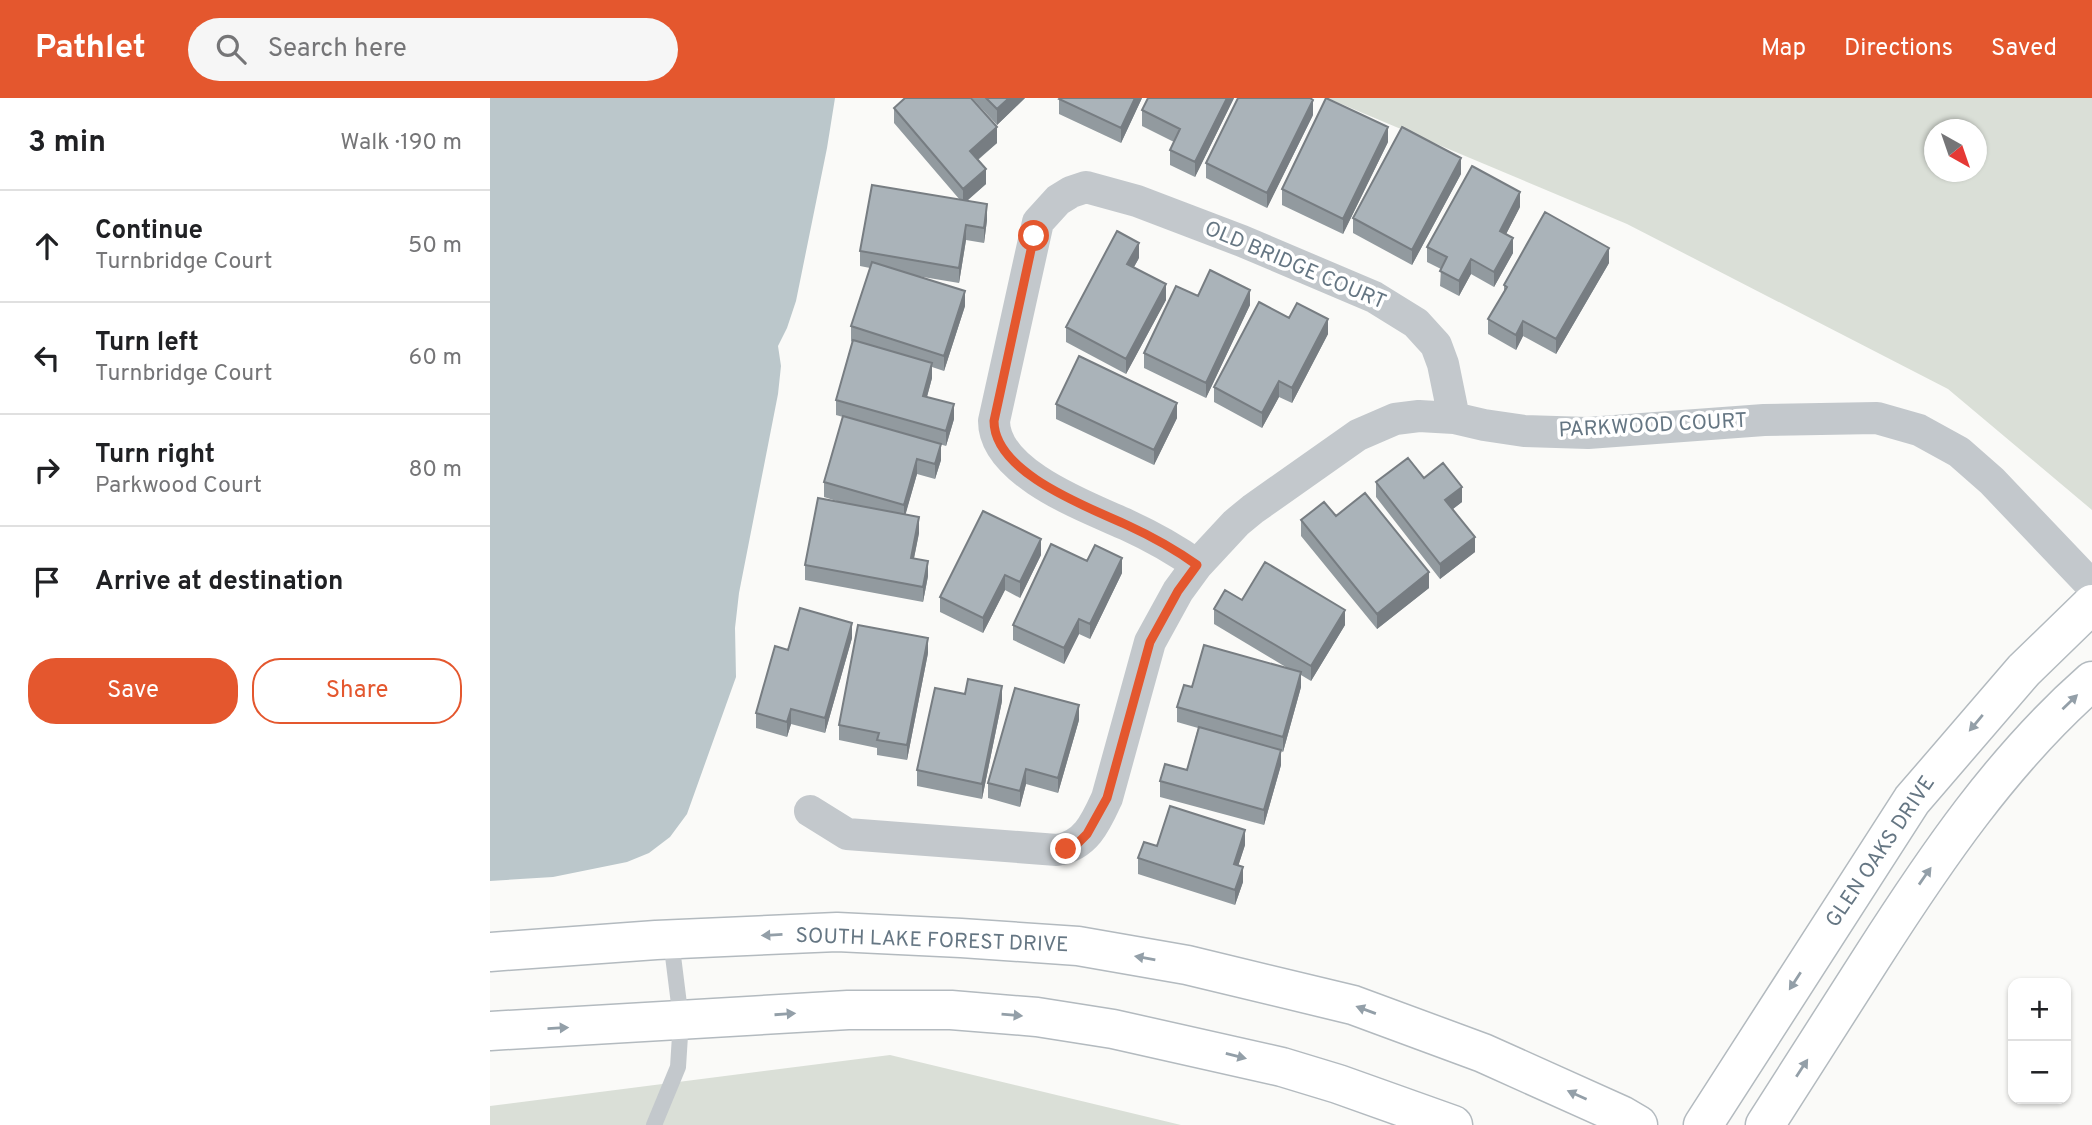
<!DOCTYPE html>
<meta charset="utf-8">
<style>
:root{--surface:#fff;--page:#f6f6f6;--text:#202124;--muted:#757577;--line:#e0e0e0;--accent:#e4572e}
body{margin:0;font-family:Overpass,sans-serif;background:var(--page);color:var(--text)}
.controls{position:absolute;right:21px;bottom:21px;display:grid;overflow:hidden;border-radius:14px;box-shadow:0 2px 5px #0004}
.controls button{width:63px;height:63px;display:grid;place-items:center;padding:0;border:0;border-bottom:2px solid var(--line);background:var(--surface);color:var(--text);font:35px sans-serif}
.compass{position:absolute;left:1434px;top:21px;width:63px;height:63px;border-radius:50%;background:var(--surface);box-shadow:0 2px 5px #0004;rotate:140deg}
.stop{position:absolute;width:21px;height:21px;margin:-16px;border:5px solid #e4572e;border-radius:50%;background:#fff}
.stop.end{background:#e4572e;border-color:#fff;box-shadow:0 2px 7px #0008}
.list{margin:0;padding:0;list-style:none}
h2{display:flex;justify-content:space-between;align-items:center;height:91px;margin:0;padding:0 28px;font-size:30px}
h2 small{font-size:23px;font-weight:400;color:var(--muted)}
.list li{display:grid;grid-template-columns:46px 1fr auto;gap:21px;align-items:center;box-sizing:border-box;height:112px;padding:0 28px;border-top:2px solid var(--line)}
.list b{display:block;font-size:26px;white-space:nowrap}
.list p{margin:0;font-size:23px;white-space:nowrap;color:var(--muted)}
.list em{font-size:23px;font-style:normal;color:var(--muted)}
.actions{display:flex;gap:14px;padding:21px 28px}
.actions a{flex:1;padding:16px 0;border:2px solid var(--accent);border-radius:28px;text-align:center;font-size:24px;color:var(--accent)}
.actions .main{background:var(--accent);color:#fff}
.icon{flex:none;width:38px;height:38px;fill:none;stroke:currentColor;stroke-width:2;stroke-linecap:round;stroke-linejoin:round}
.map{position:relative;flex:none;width:1602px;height:1027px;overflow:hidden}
header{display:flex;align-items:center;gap:42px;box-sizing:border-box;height:98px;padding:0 35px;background:var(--accent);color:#fff}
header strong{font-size:33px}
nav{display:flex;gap:38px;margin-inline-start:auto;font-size:24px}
.search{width:490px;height:63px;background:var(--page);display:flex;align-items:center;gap:18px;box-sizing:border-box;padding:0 24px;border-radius:38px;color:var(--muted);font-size:26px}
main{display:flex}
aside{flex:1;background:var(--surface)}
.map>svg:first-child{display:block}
</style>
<header>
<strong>Pathlet</strong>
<div class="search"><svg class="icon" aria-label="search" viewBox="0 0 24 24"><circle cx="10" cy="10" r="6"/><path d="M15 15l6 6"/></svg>Search here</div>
<nav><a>Map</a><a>Directions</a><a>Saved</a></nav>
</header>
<main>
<aside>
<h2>3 min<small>Walk · 190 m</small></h2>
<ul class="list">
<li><svg class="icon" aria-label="ahead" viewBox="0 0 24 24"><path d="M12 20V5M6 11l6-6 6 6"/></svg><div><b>Continue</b><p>Turnbridge Court</p></div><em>50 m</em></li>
<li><svg class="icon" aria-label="left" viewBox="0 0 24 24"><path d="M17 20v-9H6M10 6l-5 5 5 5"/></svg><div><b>Turn left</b><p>Turnbridge Court</p></div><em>60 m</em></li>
<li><svg class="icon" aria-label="right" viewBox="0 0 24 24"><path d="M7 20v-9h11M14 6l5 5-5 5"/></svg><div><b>Turn right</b><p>Parkwood Court</p></div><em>80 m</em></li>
<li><svg class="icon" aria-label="arrive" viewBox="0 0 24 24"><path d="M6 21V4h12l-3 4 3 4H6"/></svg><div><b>Arrive at destination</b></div></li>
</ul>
<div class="actions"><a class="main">Save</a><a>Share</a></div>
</aside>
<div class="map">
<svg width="1602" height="1027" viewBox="0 0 1602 1027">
<rect width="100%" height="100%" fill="#fafaf8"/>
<path fill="#dadfd7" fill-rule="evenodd" d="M 837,0 L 1602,0 L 1602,412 L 1458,291 L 1137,126 ZM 1444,32 L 1486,32 L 1486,74 L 1444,74 Z
M 400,957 L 691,1027 L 0,1027 L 0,1008 Z"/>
<path fill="#bbc7cb" d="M 0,0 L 345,0 L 337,50 L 306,203 L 297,230 L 288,248 L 291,268 L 288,296 L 249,495 L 245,530 L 246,579 L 197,716 L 180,739 L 159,755 L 137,764 L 63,779 L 0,783 Z"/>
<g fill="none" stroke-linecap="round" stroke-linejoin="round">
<defs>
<path id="secondary" d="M 0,854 L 166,842 L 347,834 L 471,840 L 588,848 L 697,867 L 863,907 L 993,955 L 1131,1017 L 1148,1027
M 0,933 L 358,912 L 461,912 L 547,919 L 623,931 L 792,969 L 848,986 L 963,1027
M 1213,1027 L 1422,702 L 1534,572 L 1602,506
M 1275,1027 C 1310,972 1346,916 1381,861 C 1445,761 1512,662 1602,583"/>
</defs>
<use href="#secondary" stroke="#b3babf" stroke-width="41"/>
<path stroke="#c3c8cc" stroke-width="16" d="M 164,1027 L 188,969 L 191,922 L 181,842"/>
<path stroke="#c3c8cc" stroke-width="32" d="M 707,467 C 686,452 661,438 637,427 C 597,409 504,375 504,323 L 548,124 L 568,102 L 581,94 L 596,89 L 647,103 L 752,143 L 884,199 L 926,225 L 946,247 L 953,266 L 964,320
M 320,713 L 357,736 L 567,752 C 596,748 606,724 617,700 L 660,544 L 688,493 L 707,467 L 746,425 L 763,411 L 868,337 L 905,321 L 929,318 L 964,320 L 994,327 L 1034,333 L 1098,335 L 1274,322 L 1387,320 L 1429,332 L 1469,354 L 1502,383 L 1602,488"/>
<use href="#secondary" stroke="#fff" stroke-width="38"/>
</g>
<path fill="#929a9f" d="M 482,0 L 535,0 L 507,27 Z
M 652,0 L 631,45 L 569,16 L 569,1 Z
M 744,0 L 705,79 L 680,67 L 680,52 L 684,44 L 652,28 L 652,12 Z
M 404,10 L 507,45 L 488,62 L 496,86 L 477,103 L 497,122 L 494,145 L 476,142 L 469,185 L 427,178 L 475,208 L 454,273 L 442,269 L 442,280 L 437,299 L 464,321 L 456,348 L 446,345 L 451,362 L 445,381 L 427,376 L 415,417 L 429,435 L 424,460 L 438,478 L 433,504 L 315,482 L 315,467 L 353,405 L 334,399 L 334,384 L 353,319 L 346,317 L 346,302 L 362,244 L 361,243 L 361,228 L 380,170 L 370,168 L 370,153 L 470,102 L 404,25 Z
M 823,17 L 777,110 L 716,80 L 716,65 Z
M 898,44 L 853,136 L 792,107 L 792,91 Z
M 971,76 L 922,167 L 863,135 L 863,120 Z
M 1030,109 L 1016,136 L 1023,155 L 1004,189 L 981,176 L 969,198 L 950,188 L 951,171 L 937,164 L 937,149 Z
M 649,160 L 644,169 L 676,202 L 636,276 L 576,244 L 576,229 Z
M 1119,165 L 1066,256 L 1033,238 L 1026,252 L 998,236 L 998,221 L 1014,194 L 1014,187 Z
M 708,198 L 760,207 L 716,300 L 654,270 L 654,255 Z
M 799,220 L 838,236 L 802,305 L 789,299 L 772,330 L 724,304 L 724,289 Z
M 566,306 L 687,320 L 664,367 L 566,321 Z
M 934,380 L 972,404 L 963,411 L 985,454 L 950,481 L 886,399 L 886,384 Z
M 846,418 L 939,490 L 887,531 L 811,438 L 811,422 Z
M 551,457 L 530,500 L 515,492 L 493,535 L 450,514 L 450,499 Z
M 597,463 L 632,475 L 600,541 L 589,536 L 574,566 L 523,542 L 523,527 Z
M 752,502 L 855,527 L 821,583 L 811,577 L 811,589 L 793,654 L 791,653 L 791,667 L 774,727 L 670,699 L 670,683 L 697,672 L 708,630 L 687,624 L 687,609 L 702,589 L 799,571 L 724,526 L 724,511 Z
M 362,540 L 335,635 L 301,626 L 297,639 L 266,630 L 266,615 L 298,552 Z
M 438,555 L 417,662 L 387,657 L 387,650 L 349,642 L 349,627 Z
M 512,603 L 492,701 L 427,688 L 427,672 Z
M 589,622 L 568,695 L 536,686 L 530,709 L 498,700 L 498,685 Z
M 755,747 L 748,768 L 753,784 L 745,807 L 648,776 L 648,760 L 667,748 Z"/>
<path fill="#777d82" d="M 519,0 L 535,0 L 507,27 L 507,11 Z
M 645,0 L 652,0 L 631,45 L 631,30 Z
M 737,0 L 744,0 L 705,79 L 705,64 Z
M 823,2 L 823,17 L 777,110 L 777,95 Z
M 507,29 L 507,45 L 480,68 L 480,53 Z
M 898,29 L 898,44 L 853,136 L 853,121 Z
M 971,60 L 971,76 L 922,167 L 922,152 Z
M 496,71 L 496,86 L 473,106 L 473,91 Z
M 1030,94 L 1030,109 L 1010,148 L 1010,133 Z
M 497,106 L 497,122 L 494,145 L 494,130 Z
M 476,127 L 476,142 L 469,185 L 469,170 Z
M 1023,140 L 1023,155 L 1004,189 L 1004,174 Z
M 649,145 L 649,160 L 637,181 L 637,166 Z
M 1119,150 L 1119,165 L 1066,256 L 1066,241 Z
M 981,161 L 981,176 L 969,198 L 969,183 Z
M 676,186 L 676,202 L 636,276 L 636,261 Z
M 760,192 L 760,207 L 716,300 L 716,285 Z
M 475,193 L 475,208 L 454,273 L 454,258 Z
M 838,221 L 838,236 L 802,305 L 802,290 Z
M 1033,223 L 1033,238 L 1026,252 L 1026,237 Z
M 442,265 L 442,280 L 433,313 L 433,298 Z
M 789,283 L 789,299 L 772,330 L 772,315 Z
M 687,305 L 687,320 L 664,367 L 664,352 Z
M 464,306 L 464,321 L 456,348 L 456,333 Z
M 451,346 L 451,362 L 445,381 L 445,366 Z
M 427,361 L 427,376 L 414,422 L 414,407 Z
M 972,389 L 972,404 L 955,417 L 955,402 Z
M 429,419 L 429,435 L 421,475 L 421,460 Z
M 985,439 L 985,454 L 950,481 L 950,466 Z
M 551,441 L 551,457 L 530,500 L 530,484 Z
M 632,460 L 632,475 L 600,541 L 600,526 Z
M 438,463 L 438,478 L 433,504 L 433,489 Z
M 939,474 L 939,490 L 887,531 L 887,516 Z
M 515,477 L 515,492 L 493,535 L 493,520 Z
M 855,512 L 855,527 L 821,583 L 821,568 Z
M 589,521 L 589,536 L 574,566 L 574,550 Z
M 362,525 L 362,540 L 335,635 L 335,620 Z
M 438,540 L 438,555 L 417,662 L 417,647 Z
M 811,574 L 811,589 L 793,654 L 793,639 Z
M 512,588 L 512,603 L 492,701 L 492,686 Z
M 589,607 L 589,622 L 568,695 L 568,680 Z
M 301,611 L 301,626 L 297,639 L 297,624 Z
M 791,652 L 791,667 L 774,727 L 774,712 Z
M 536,671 L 536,686 L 530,709 L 530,693 Z
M 755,732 L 755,747 L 744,781 L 744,766 Z
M 753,769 L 753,784 L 745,807 L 745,792 Z"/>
<path fill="#aab3b9" stroke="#777d82" stroke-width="2" d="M 415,0 L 481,0 L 507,29 L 480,53 L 496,71 L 473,91 L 404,10 Z
M 496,0 L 519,0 L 507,11 Z
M 570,0 L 645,0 L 631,30 L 569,1 Z
M 658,0 L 737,0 L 705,64 L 680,52 L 690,31 L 652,12 Z
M 748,0 L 820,0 L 823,2 L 777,95 L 716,65 Z
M 836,0 L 898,29 L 853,121 L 792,91 Z
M 912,29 L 971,60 L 922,152 L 863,120 Z
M 982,68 L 1030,94 L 1010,133 L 1023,140 L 1004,174 L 981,161 L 969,183 L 950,173 L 957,159 L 937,149 Z
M 382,87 L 497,106 L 494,130 L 476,127 L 469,170 L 370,153 Z
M 1055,114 L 1119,150 L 1066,241 L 1033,223 L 1026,237 L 998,221 L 1017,189 L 1014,187 Z
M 627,133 L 649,145 L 637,166 L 676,186 L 636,261 L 576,229 Z
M 382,164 L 475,193 L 454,258 L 361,228 Z
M 720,172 L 760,192 L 716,285 L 654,255 L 686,188 L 708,198 Z
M 769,204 L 799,220 L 807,205 L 838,221 L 802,290 L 789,283 L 772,315 L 724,289 Z
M 363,242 L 442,265 L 433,298 L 464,306 L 456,333 L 346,302 Z
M 589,258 L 687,305 L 664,352 L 566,306 Z
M 353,318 L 451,346 L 445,366 L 427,361 L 414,407 L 334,384 Z
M 918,360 L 934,380 L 953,365 L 972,389 L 955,402 L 985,439 L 950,466 L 886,384 Z
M 875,395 L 939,474 L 887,516 L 811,422 L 834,404 L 846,418 Z
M 328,400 L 429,419 L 421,460 L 438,463 L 433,489 L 315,467 Z
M 493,413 L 551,441 L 530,484 L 515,477 L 493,520 L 450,499 Z
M 561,446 L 597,463 L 605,447 L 632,460 L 600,526 L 589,521 L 574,550 L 523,527 Z
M 775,464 L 855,512 L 821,568 L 724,511 L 735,492 L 752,502 Z
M 310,510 L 362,525 L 335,620 L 301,611 L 297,624 L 266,615 L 285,548 L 298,552 Z
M 368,527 L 438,540 L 417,647 L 387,642 L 389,635 L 349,627 Z
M 714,547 L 811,574 L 793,639 L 687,609 L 694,587 L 702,589 Z
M 478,581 L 512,588 L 492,686 L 427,672 L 445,590 L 475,596 Z
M 525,590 L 589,607 L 568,680 L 536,671 L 530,693 L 498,685 Z
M 709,629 L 791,652 L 774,712 L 670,683 L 675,666 L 697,672 Z
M 680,708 L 755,732 L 744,766 L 753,769 L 745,792 L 648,760 L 654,744 L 667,748 Z"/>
<defs><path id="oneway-solid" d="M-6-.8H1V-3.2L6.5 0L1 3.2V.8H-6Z" transform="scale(1.75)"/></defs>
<g fill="#939fa8">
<use href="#oneway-solid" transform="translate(1580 604) rotate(-44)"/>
<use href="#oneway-solid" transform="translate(1486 625) rotate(130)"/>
<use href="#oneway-solid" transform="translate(1435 778) rotate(-55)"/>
<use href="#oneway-solid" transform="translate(282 837) rotate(177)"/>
<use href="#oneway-solid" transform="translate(655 860) rotate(-170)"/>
<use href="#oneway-solid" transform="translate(1305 883) rotate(123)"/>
<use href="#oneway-solid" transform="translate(876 912) rotate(-160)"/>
<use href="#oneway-solid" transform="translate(295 916) rotate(-4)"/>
<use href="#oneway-solid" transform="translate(522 917) rotate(5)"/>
<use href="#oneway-solid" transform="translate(68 930) rotate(-3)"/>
<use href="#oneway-solid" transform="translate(746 958) rotate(14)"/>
<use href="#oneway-solid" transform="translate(1312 970) rotate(-57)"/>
<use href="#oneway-solid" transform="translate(1087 997) rotate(-156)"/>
</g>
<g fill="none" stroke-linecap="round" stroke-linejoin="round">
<path stroke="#e4572e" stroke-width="9" d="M 544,138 L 504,323 C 504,375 598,409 637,427 C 661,438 686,452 707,467 L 688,493 L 660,544 L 617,700 L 597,736 L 588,745 L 576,751"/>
</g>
<g text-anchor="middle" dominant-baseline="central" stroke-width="7" stroke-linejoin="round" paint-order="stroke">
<g font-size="21" fill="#657683" stroke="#fff">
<text transform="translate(805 168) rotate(23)">OLD BRIDGE COURT</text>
<text transform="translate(1163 328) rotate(-3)">PARKWOOD COURT</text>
<text transform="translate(1391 754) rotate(-56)">GLEN OAKS DRIVE</text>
<text transform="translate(442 843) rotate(2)">SOUTH LAKE FOREST DRIVE</text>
</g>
</g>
</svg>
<div class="controls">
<button>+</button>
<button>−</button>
</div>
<svg class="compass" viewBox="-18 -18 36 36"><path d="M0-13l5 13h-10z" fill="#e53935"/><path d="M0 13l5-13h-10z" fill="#757577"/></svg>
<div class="stop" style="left:544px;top:138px"></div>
<div class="stop end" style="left:576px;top:751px"></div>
</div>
</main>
